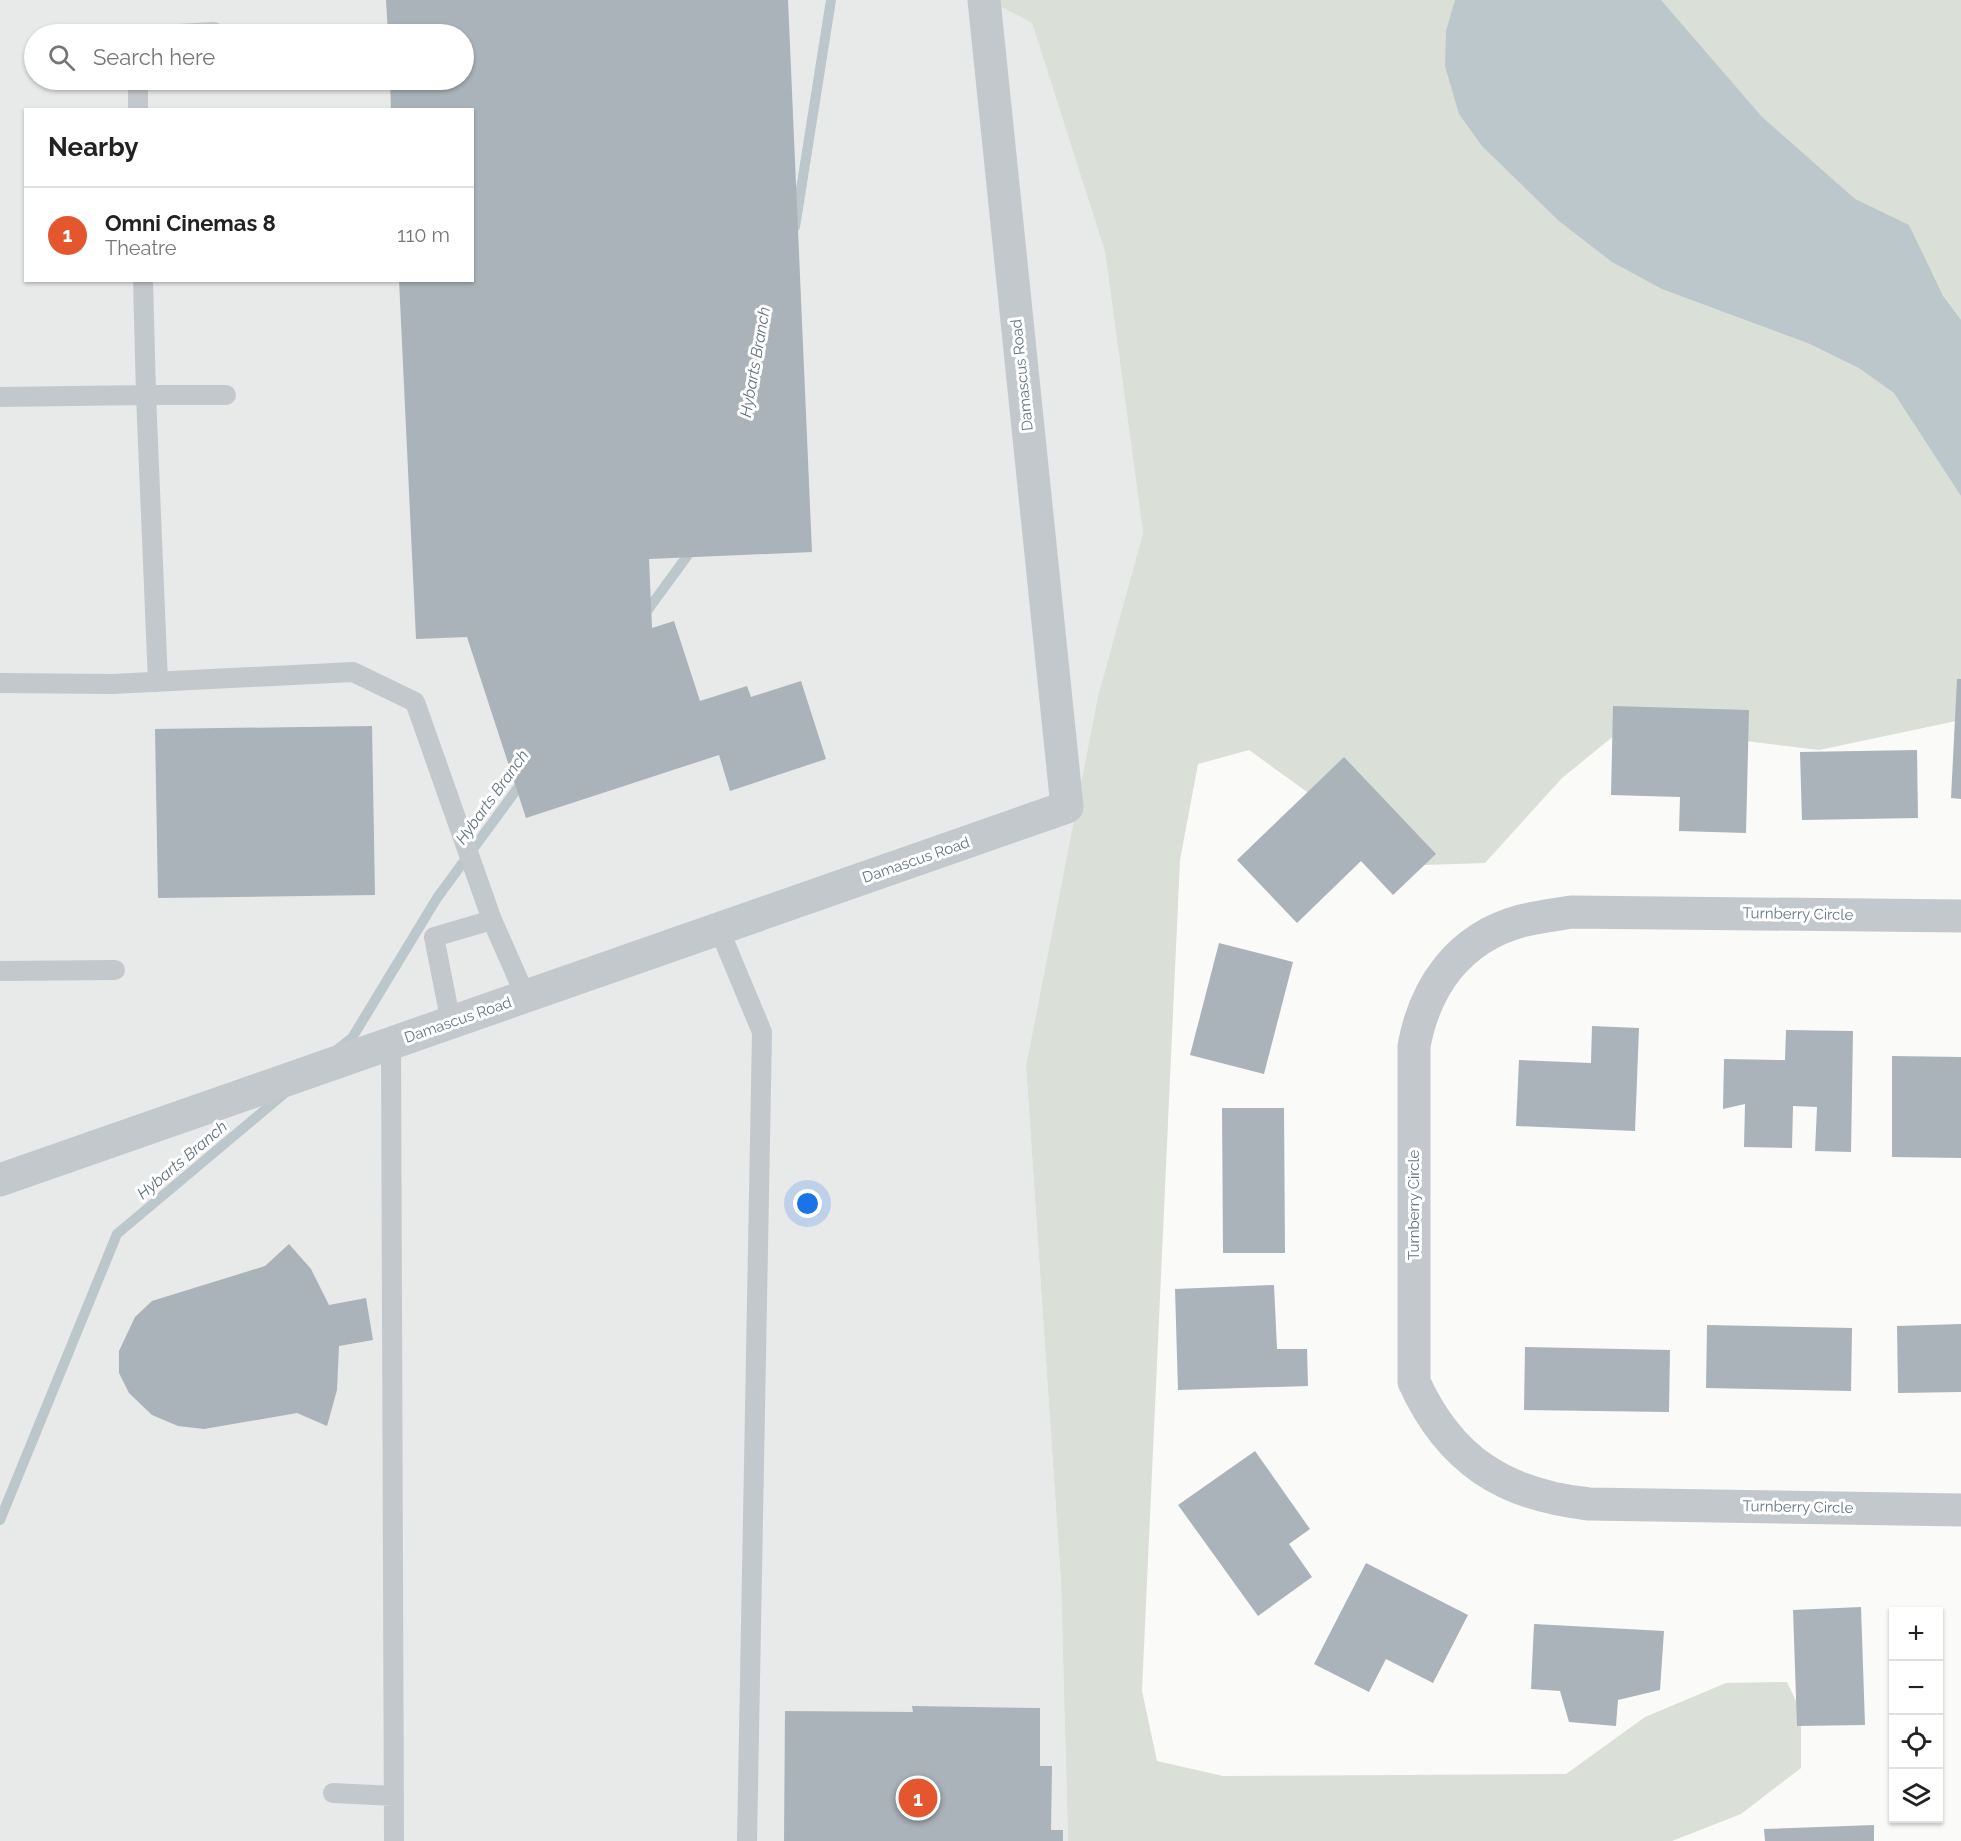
<!DOCTYPE html>
<meta charset="utf-8">
<style>
:root{--surface:#fff;--page:#f6f6f6;--text:#222;--muted:#767676;--line:#e0e0e0;--accent:#e4572e}
body{margin:0;font-family:Raleway,sans-serif;background:var(--page);color:var(--text)}
.controls{position:absolute;right:18px;bottom:18px;display:grid;overflow:hidden;border-radius:0px;box-shadow:0 2px 4px #0004}
.controls button{width:54px;height:54px;display:grid;place-items:center;padding:0;border:0;border-bottom:2px solid var(--line);background:var(--surface);color:var(--text);font:30px sans-serif}
.you{position:absolute;left:808px;top:1204px;width:21px;height:21px;margin:-15px;border:4px solid #fff;border-radius:50%;background:#1a73e8;box-shadow:0 0 0 9px #1a73e833}
.badge{display:grid;place-items:center;width:39px;height:39px;border-radius:50%;background:var(--accent);color:#fff;font-size:20px;font-weight:700}
.pin{position:absolute;translate:-50% -50%;border:3px solid #fff;box-shadow:0 2px 6px #0006}
.list{margin:0;padding:0;list-style:none}
h2{display:flex;justify-content:space-between;align-items:center;height:78px;margin:0;padding:0 24px;font-size:26px}
h2 small{font-size:20px;font-weight:400;color:var(--muted)}
.list li{display:grid;grid-template-columns:39px 1fr auto;gap:18px;align-items:center;box-sizing:border-box;height:96px;padding:0 24px;border-top:2px solid var(--line)}
.list b{display:block;font-size:22px;white-space:nowrap}
.list p{margin:0;font-size:20px;white-space:nowrap;color:var(--muted)}
.list em{font-size:20px;font-style:normal;color:var(--muted)}
.icon{flex:none;width:33px;height:33px;fill:none;stroke:currentColor;stroke-width:2;stroke-linecap:round;stroke-linejoin:round}
.map{position:relative;flex:none;width:1961px;height:1841px;overflow:hidden}
.search{position:absolute;background:var(--surface);box-shadow:0 2px 4px #0004;left:24px;top:24px;width:450px;height:66px;display:flex;align-items:center;gap:15px;box-sizing:border-box;padding:0 21px;border-radius:33px;color:var(--muted);font-size:22px}
.panel{position:absolute;background:var(--surface);box-shadow:0 2px 4px #0004;left:24px;top:108px;width:450px;height:174px;border-radius:0px}
.map>svg:first-child{display:block}
</style>
<div class="map">
<svg width="1961" height="1841" viewBox="0 0 1961 1841">
<rect width="100%" height="100%" fill="#fafaf8"/>
<path fill="#e8e9e9" fill-rule="evenodd" d="M 0,0 L 988,0 L 1032,23 L 1105,252 L 1143,533 L 1098,696 L 1026,1066 L 1061,1583 L 1068,1841 L 0,1841 ZM 34,34 L 464,34 L 464,80 L 34,80 ZM 26,110 L 472,110 L 472,280 L 26,280 Z"/>
<path fill="#dadfd7" d="M 988,0 L 1961,0 L 1961,720 L 1819,750 L 1626,726 L 1562,778 L 1485,863 L 1395,866 L 1321,802 L 1249,750 L 1198,764 L 1180,860 L 1142,1691 L 1157,1761 L 1223,1776 L 1566,1774 L 1645,1717 L 1726,1683 L 1787,1682 L 1801,1712 L 1801,1768 L 1741,1814 L 1672,1841 L 1068,1841 L 1061,1583 L 1026,1066 L 1098,696 L 1143,533 L 1105,252 L 1032,23 Z"/>
<path fill="#bbc7cb" d="M 1455,0 L 1661,0 L 1762,117 L 1855,199 L 1909,225 L 1943,296 L 1961,320 L 1961,496 L 1894,393 L 1859,368 L 1810,344 L 1662,289 L 1612,262 L 1559,221 L 1482,146 L 1459,114 L 1445,66 L 1446,31 Z"/>
<g fill="none" stroke-linecap="round" stroke-linejoin="round">
<path stroke="#bbc7cb" stroke-width="10" d="M 795,227 L 831,0
M 644,615 L 693,548
M 338,1049 L 352,1038 L 437,898 L 525,778
M 0,1520 L 117,1234 L 285,1093"/>
</g>
<path fill="#aab3b9" d="M 386,0 L 788,0 L 812,552 L 649,559 L 652,628 L 674,621 L 700,701 L 747,686 L 751,697 L 801,681 L 826,759 L 730,791 L 719,755 L 526,818 L 467,637 L 416,639 L 399,280 L 472,280 L 472,110 L 391,110 L 390,80 L 464,80 L 464,34 L 388,34 Z
M 1957,679 L 1961,679 L 1961,799 L 1951,798 Z
M 1613,706 L 1749,710 L 1746,833 L 1679,831 L 1680,797 L 1611,795 Z
M 372,726 L 375,895 L 158,898 L 155,729 Z
M 1917,750 L 1918,818 L 1802,820 L 1800,752 Z
M 1344,757 L 1436,854 L 1393,895 L 1361,861 L 1297,923 L 1237,860 Z
M 1219,943 L 1293,962 L 1264,1074 L 1190,1055 Z
M 1592,1026 L 1639,1028 L 1635,1131 L 1516,1126 L 1519,1060 L 1591,1063 Z
M 1786,1030 L 1853,1031 L 1851,1152 L 1815,1151 L 1817,1107 L 1793,1106 L 1792,1148 L 1744,1147 L 1745,1104 L 1723,1109 L 1724,1059 L 1785,1060 Z
M 1892,1056 L 1961,1057 L 1961,1158 L 1892,1157 Z
M 1222,1108 L 1284,1108 L 1285,1253 L 1223,1253 Z
M 289,1244 L 311,1269 L 329,1305 L 366,1298 L 373,1340 L 339,1346 L 337,1390 L 327,1426 L 297,1413 L 204,1429 L 178,1426 L 152,1415 L 129,1393 L 119,1373 L 119,1351 L 135,1317 L 152,1301 L 265,1266 Z
M 1274,1285 L 1277,1349 L 1307,1349 L 1308,1386 L 1178,1390 L 1175,1289 Z
M 1961,1324 L 1961,1392 L 1898,1393 L 1897,1326 Z
M 1707,1325 L 1852,1328 L 1851,1391 L 1706,1388 Z
M 1525,1347 L 1670,1350 L 1669,1412 L 1524,1410 Z
M 1255,1451 L 1310,1529 L 1289,1544 L 1312,1577 L 1258,1616 L 1178,1505 Z
M 1366,1563 L 1468,1615 L 1433,1683 L 1386,1659 L 1369,1692 L 1314,1664 Z
M 1861,1607 L 1865,1725 L 1797,1726 L 1793,1610 Z
M 1534,1624 L 1664,1631 L 1660,1690 L 1618,1700 L 1616,1726 L 1569,1722 L 1560,1691 L 1531,1689 Z
M 912,1706 L 1040,1708 L 1040,1766 L 1052,1766 L 1051,1830 L 1063,1830 L 1063,1841 L 784,1841 L 785,1711 L 913,1712 Z
M 1874,1825 L 1874,1841 L 1765,1841 L 1764,1829 Z"/>
<g fill="none" stroke-linecap="round" stroke-linejoin="round">
<path stroke="#c3c8cc" stroke-width="20" d="M 177,34 L 214,32
M 138,80 L 138,110
M 143,280 L 146,395 L 226,395
M 0,397 L 146,395 L 158,682
M 0,683 L 112,684 L 353,672 L 415,702 L 492,920
M 719,929 L 762,1032 L 747,1841
M 0,971 L 115,970
M 451,1023 L 434,937 L 492,920 L 526,997
M 391,1043 L 394,1841
M 333,1793 L 394,1796"/>
<path stroke="#c3c8cc" stroke-width="33" d="M 1961,916 L 1571,912 C 1554,915 1537,917 1521,921 C 1459,938 1425,986 1414,1046 L 1414,1382 C 1450,1461 1505,1495 1589,1504 L 1961,1510
M 0,1180 L 1067,807 L 984,0"/>
</g>
<g text-anchor="middle" dominant-baseline="central" stroke-width="6" stroke-linejoin="round" paint-order="stroke">
<g font-size="15" fill="#657683" stroke="#fff">
<text transform="translate(1022 375) rotate(-96)">Damascus Road</text>
<text transform="translate(916 860) rotate(-19)">Damascus Road</text>
<text transform="translate(1798 914) rotate(1)">Turnberry Circle</text>
<text transform="translate(458 1020) rotate(-19)">Damascus Road</text>
<text transform="translate(1414 1205) rotate(-90)">Turnberry Circle</text>
<text transform="translate(1798 1507) rotate(1)">Turnberry Circle</text>
</g>
<g font-size="16" font-style="italic" fill="#60757c" stroke="#fff">
<text transform="translate(755 362) rotate(-80)">Hybarts Branch</text>
<text transform="translate(492 797) rotate(-54)">Hybarts Branch</text>
<text transform="translate(182 1160) rotate(-40)">Hybarts Branch</text>
</g>
</g>
</svg>
<div class="controls">
<button>+</button>
<button>−</button>
<button><svg class="icon" aria-label="locate" viewBox="0 0 24 24"><circle cx="12" cy="12" r="6"/><path d="M12 2v4M12 18v4M2 12h4M18 12h4"/></svg></button>
<button><svg class="icon" aria-label="layers" viewBox="0 0 24 24"><path d="M12 4l9 5-9 5-9-5zM3 14l9 5 9-5"/></svg></button>
</div>
<div class="you"></div>
<div class="pin badge" style="left:918px;top:1798px">1</div>
<div class="search"><svg class="icon" aria-label="search" viewBox="0 0 24 24"><circle cx="10" cy="10" r="6"/><path d="M15 15l6 6"/></svg>Search here</div>
<section class="panel">
<h2>Nearby<small></small></h2>
<ul class="list">
<li><span class="badge">1</span><div><b>Omni Cinemas 8</b><p>Theatre</p></div><em>110 m</em></li>
</ul>
</section>
</div>
